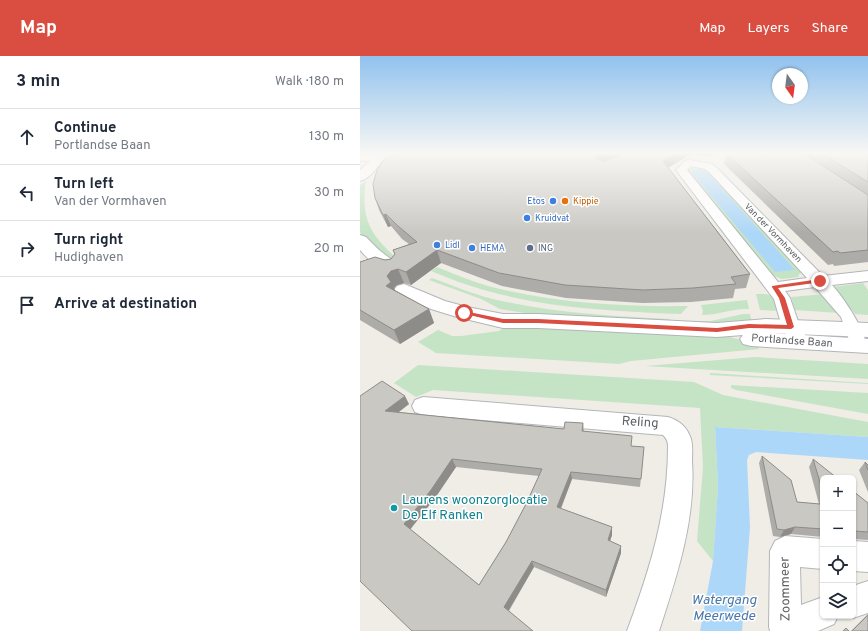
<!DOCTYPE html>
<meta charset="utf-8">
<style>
:root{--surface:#fff;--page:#f2f2f3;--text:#1f2937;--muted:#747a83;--line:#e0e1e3;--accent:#da4e41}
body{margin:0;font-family:Overpass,sans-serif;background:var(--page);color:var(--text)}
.controls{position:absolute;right:12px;bottom:12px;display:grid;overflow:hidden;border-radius:6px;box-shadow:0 1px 3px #0004}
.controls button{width:36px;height:36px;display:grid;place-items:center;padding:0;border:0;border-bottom:1px solid var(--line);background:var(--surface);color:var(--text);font:20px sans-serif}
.compass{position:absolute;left:412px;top:12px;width:36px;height:36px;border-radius:50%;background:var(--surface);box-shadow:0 1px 3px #0004;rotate:166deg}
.stop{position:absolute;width:12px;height:12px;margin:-9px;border:3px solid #da4e41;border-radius:50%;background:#fff}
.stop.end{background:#da4e41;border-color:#fff;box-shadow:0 1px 4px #0008}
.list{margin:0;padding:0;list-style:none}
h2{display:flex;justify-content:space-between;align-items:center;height:52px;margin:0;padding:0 16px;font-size:17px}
h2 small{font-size:13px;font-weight:400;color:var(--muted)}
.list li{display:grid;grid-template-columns:26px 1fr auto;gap:12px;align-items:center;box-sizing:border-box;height:56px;padding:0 16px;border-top:1px solid var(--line)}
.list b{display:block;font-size:15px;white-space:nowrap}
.list p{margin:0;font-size:13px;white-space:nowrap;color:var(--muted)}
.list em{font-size:13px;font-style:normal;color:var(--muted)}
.icon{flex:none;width:22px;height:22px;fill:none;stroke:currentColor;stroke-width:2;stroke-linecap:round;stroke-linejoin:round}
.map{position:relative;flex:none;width:508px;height:575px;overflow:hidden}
header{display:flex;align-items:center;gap:24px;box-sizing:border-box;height:56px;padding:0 20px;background:var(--accent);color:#fff}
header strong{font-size:19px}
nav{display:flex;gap:22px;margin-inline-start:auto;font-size:14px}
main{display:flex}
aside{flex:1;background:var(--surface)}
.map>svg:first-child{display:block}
</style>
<header>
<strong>Map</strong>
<nav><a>Map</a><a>Layers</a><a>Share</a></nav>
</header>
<main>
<aside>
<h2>3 min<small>Walk · 180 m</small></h2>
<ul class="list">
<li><svg class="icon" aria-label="ahead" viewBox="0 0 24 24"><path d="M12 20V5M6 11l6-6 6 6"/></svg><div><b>Continue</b><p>Portlandse Baan</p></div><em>130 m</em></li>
<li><svg class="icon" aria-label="left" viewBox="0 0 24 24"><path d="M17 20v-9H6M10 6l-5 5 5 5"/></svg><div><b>Turn left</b><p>Van der Vormhaven</p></div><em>30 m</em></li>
<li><svg class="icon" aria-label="right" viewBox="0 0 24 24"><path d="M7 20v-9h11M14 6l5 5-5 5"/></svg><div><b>Turn right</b><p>Hudighaven</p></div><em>20 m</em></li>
<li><svg class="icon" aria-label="arrive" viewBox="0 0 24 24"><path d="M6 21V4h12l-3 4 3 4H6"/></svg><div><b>Arrive at destination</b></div></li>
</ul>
</aside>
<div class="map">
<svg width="508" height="575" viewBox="0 0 508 575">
<rect width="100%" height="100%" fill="#efede6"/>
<path fill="#c5e4c5" d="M 335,111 L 345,112 L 442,215 L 438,220 L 439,221 L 422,223 L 411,219 L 326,116 L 327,113 Z
M 6,125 C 0,165 12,181 40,205 L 32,208 L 6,186 L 0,176 L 0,129 Z
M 77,211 C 94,218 111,225 128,230 C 194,247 260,251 328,250 L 321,258 C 250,255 179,252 111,230 C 98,226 84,220 71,215 Z
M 72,222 C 92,229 112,238 133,243 C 192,257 251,260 311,263 L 304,265 L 183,260 L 140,253 L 121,243 L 69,224 Z
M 503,227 L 508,234 L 508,259 L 495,258 L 473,231 Z
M 396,238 C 403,238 409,237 415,242 L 418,255 L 400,254 Z
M 465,238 L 479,257 L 435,254 L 431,241 Z
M 387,244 L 389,253 C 373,252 358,259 342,259 L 343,255 L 341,249 Z
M 383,258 L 390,258 L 392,267 L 334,268 L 334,265 L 351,265 Z
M 149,268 L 365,280 L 398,288 L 399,293 L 271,305 L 259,308 L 76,297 L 58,286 L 78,274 L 92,280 L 101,280 L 139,275 Z
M 395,301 L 508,308 L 508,323 L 285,310 Z
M 58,309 L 334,326 L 363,339 L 508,366 L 508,381 L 355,371 L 358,430 L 353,505 L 337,485 L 343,411 L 340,352 L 73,334 L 56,341 L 34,327 Z
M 350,317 L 491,326 L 508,327 L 508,328 L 350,319 Z
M 371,329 L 508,337 L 508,358 L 376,334 L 371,332 Z"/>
<path fill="#add7f8" d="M 333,114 L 340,114 L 347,116 L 435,214 L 415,216 L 332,117 Z
M 355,371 L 508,381 L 508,404 L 396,396 L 389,399 L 387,404 L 390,471 L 382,575 L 340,575 L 353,505 L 358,430 Z"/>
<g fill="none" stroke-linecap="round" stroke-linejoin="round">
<defs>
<path id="street" d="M 43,97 L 93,97 L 88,100 L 0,105 L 0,99 Z
M 329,104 L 352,108 L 357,112 L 463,220 L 508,215 L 508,225 L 472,229 C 483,241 508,277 507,295 L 500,296 L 493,295 L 481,261 L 455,231 L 425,235 L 430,242 L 440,271 L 450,287 L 448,291 L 441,293 L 434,291 L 422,271 L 414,243 L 316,114 L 325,105 ZM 331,110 L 345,113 L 349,116 L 447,222 L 418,226 L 327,114 Z
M 63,341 L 308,361 C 320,365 327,371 331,383 C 333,390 332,398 332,405 C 336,463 317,520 299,575 L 267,575 C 290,513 308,456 308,390 C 308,385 306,382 303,379 L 63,359 L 55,356 L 52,350 L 55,344 Z
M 425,480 L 463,483 L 463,513 L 440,511 L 441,549 L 463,541 L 463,560 L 478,560 L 474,568 L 458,575 L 410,575 L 409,571 L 410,495 L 415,485 Z
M 493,485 L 508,486 L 508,516 L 493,515 Z
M 508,525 L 508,557 L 493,562 L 489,560 L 493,560 L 493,530 Z"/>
<path id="secondary" d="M 16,97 L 27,97 C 20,107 12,122 0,125 L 0,114 L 9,106 Z
M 0,179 L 6,181 L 19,194 L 36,207 L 39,211 L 36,215 C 22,218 9,204 0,194 Z
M 44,228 L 85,245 L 107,251 L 143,258 L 178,258 L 357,267 L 406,263 L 508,267 L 508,281 L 409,277 L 508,283 L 508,297 L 391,290 L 383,288 L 380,283 L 383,279 L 357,281 L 178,272 L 143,272 L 97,261 L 71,253 L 37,238 L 34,234 L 37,230 Z"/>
</defs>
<use href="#street" stroke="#b3b6ba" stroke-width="2"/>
<use href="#secondary" stroke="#b3b5ba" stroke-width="2"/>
<use href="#street" fill="#fff" fill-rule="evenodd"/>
<use href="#secondary" fill="#fff" fill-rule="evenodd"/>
</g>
<path fill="#aeaca8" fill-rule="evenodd" d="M 34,97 L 508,97 L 508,206 L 474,210 L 473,208 L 468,209 L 364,108 L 366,98 L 354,98 L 346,101 L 331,98 L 308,112 L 390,218 L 386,232 L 375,233 L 373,242 L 331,246 L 282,247 L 206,242 L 142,230 L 81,207 L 51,229 L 44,227 L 37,229 L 34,232 L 35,234 L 69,253 L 74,267 L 40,288 L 0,264 L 0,206 L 31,203 L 35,199 L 33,194 L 49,188 L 42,183 L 31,170 L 28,171 L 19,154 L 15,142 Z
M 0,340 L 49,348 L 38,356 L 204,373 L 223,367 L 224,375 L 271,390 L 284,391 L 280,431 L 212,423 L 201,453 L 252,471 L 252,479 L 250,485 L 261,490 L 261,497 L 246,541 L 174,511 L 149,555 L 0,525 ZM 96,411 L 179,420 L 166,448 L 146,486 L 119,529 L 50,473 L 75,442 Z
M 402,400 L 437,446 L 459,448 L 449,411 L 453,403 L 463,422 L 463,481 L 431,478 L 420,481 L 413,480 L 399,407 Z
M 505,406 L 508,409 L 508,436 L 499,414 Z
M 493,435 L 508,447 L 508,484 L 493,483 Z
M 508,558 L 508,575 L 491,575 Z"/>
<path fill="#8d8c88" d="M 242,97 L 261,97 L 261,99 L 238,109 L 236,102 L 238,98 Z
M 317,97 L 331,97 L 331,98 L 302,115 L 303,105 Z
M 347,97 L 354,97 L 354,98 L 346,101 Z
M 26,158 L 31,170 L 28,171 L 23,159 Z
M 77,194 L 81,207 L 51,229 L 46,216 Z
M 38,213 L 44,227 L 37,229 L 34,232 L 37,239 L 26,230 L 27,220 L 31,215 Z
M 69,253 L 74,267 L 40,288 L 34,274 Z
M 45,340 L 49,348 L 30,363 L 25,355 Z
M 92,403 L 96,411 L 75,442 L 49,475 L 44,468 Z
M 211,416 L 212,423 L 198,459 L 197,451 Z
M 252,471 L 252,479 L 248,491 L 248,484 Z
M 435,471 L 431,478 L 420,481 L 424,474 Z
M 261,490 L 261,497 L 246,541 L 246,534 Z
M 172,505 L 174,511 L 147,557 L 144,551 Z"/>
<path fill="#cac8c3" stroke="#8d8c88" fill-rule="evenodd" d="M 34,97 L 242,97 L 238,98 L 236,102 L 243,106 L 265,97 L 317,97 L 303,105 L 390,218 L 371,221 L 376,228 L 333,232 L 283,234 L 205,229 L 139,217 L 77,194 L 46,216 L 38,213 L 31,215 L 27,220 L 31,226 L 26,230 L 69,253 L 34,274 L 0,254 L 0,206 L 15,201 L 25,204 L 31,203 L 35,198 L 33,194 L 57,186 L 38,170 L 26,158 L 23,159 L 15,142 L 13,128 L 17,114 L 27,99 L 33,99 Z
M 366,97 L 443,97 L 508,139 L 508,194 L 480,197 L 478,195 L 473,196 Z
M 461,97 L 508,97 L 508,126 Z
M 22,325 L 45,340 L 25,355 L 204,373 L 205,366 L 223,367 L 222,375 L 272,380 L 271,390 L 284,391 L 281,423 L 211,416 L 197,451 L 252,471 L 248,484 L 261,490 L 246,534 L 172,505 L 144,551 L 173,575 L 52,575 L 0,525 L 0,340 ZM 92,403 L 182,413 L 166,448 L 146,486 L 119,529 L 44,468 L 71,434 Z
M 402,400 L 431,424 L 437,446 L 460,448 L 463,450 L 463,473 L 435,471 L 424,474 L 417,473 Z
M 453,403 L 477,422 L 463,422 L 463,436 Z
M 505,406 L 508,409 L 508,414 Z
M 493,435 L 508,447 L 508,476 L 494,475 L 495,479 L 493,479 Z
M 508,559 L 508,575 L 492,575 Z
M 486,572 L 489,575 L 483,575 Z"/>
<linearGradient id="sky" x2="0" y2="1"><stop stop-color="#90c2ee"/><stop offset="0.55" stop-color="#f8f7f4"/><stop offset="1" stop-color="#f8f7f4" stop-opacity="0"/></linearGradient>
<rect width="508" height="177" fill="url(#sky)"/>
<path fill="#da4e41" d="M 460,223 L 463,225 L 462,226 L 418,232 L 425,242 L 434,271 L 431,273 L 389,272 L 357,276 L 178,267 L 143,267 L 101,257 L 104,255 L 143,263 L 178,263 L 357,272 L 389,268 L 427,269 L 419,242 L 412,231 L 412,230 Z"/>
<g fill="#3f7fe0" stroke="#fff" stroke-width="1.5">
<circle cx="193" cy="145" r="4"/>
<circle cx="167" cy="162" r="4"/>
<circle cx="77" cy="189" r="4"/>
<circle cx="112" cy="192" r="4"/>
</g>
<circle fill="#e8710a" stroke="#fff" stroke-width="1.5" cx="205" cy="145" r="4"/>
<circle fill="#5c6f8a" stroke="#fff" stroke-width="1.5" cx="170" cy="192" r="4"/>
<circle fill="#0f9aa8" stroke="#fff" stroke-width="1.5" cx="34" cy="452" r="4"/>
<g text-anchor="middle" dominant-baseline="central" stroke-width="3" stroke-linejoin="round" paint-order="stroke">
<g font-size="9" fill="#366cbe" stroke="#fff" text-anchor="start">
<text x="185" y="145" text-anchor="end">Etos</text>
<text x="175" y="162">Kruidvat</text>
<text x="85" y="189">Lidl</text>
<text x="120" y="192">HEMA</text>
</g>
<g font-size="9" fill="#c56008" stroke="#fff" text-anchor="start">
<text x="213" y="145">Kippie</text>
</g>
<g font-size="9" fill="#5e6165" stroke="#fff">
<text transform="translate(413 177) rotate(46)">Van der Vormhaven</text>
</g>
<g font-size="9" fill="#4e5e75" stroke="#fff" text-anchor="start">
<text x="178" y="192">ING</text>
</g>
<g font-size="11" fill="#5e6165" stroke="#fff">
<text transform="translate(432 285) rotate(4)">Portlandse Baan</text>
</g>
<g font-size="13" fill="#5e6165" stroke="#fff">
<text transform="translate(280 367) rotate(4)">Reling</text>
<text transform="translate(426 533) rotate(-91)">Zoommeer</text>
</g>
<g font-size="13" fill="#0d838f" stroke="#fff" text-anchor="start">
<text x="42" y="445">Laurens woonzorglocatie<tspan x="42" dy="15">De Elf Ranken</tspan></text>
</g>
<g font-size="14" font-style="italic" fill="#4b78a9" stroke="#fff">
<text x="364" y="544">Watergang<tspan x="364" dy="16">Meerwede</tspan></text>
</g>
</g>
</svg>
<div class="controls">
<button>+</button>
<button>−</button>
<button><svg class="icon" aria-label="locate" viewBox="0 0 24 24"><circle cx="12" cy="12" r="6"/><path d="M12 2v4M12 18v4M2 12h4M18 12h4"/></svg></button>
<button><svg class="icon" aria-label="layers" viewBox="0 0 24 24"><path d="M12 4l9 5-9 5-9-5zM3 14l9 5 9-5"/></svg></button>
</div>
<svg class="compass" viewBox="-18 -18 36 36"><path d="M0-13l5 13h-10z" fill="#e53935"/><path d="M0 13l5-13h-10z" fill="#747a83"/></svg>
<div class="stop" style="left:104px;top:257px"></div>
<div class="stop end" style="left:460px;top:225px"></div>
</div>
</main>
